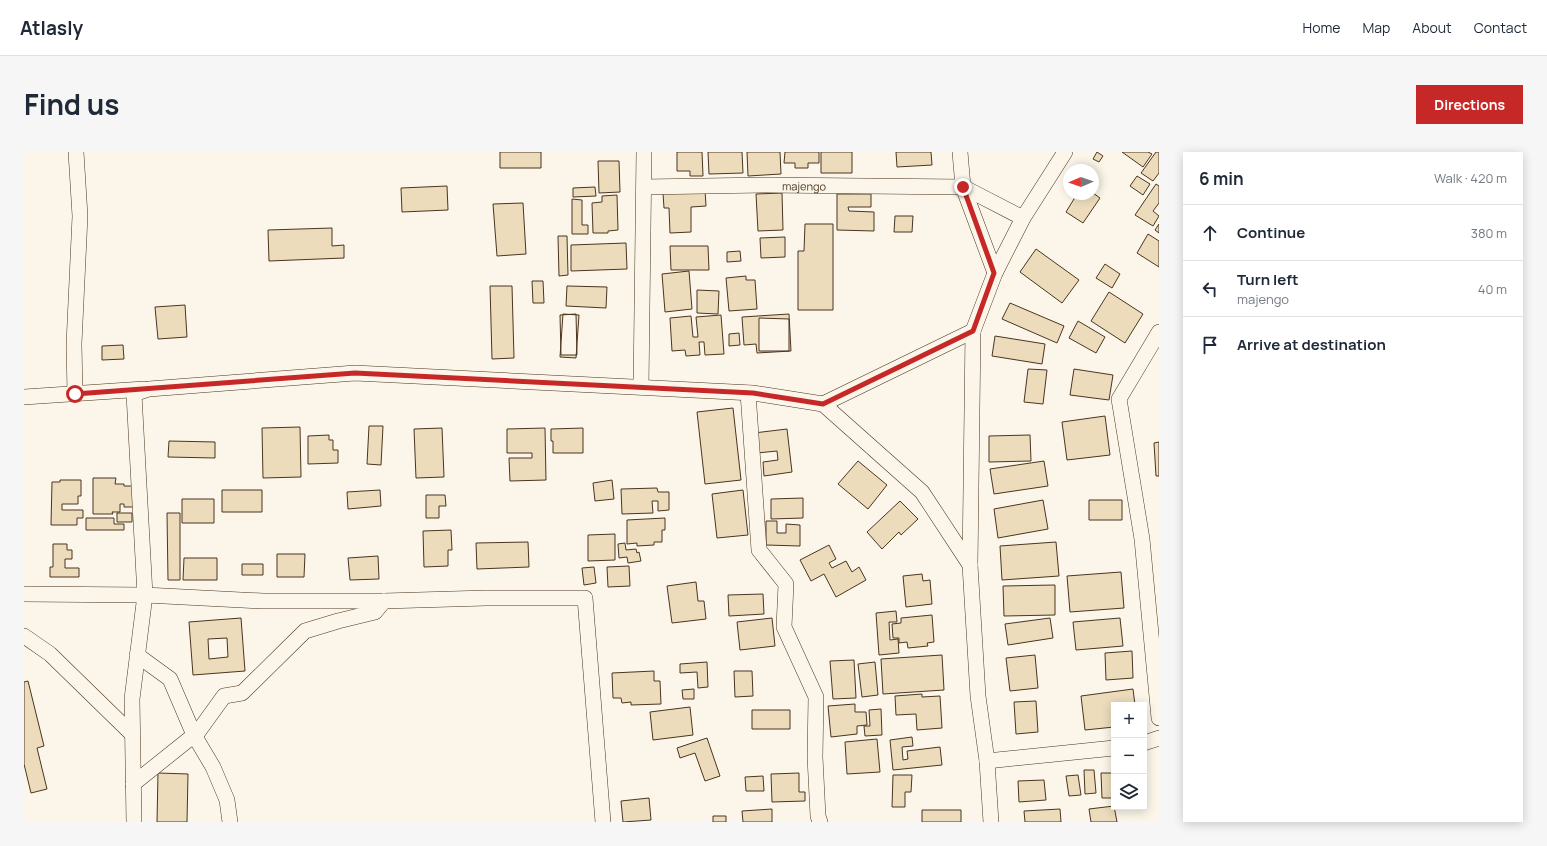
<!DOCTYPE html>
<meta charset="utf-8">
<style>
:root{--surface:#fff;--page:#f6f6f7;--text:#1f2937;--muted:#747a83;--line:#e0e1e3;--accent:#c62828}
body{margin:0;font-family:Manrope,sans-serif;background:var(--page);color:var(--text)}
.controls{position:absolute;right:12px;bottom:12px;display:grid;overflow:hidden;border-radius:0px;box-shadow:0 2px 10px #0003}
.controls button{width:36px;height:36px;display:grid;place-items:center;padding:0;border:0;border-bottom:1px solid var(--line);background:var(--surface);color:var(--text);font:20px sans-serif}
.compass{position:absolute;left:1039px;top:12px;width:36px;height:36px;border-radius:50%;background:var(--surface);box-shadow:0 2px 10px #0003;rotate:268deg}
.stop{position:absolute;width:12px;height:12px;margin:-9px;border:3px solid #c62828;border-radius:50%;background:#fff}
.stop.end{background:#c62828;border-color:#fff;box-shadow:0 1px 4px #0008}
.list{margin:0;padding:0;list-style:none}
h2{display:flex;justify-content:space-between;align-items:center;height:52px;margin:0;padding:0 16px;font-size:17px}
h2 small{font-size:13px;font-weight:400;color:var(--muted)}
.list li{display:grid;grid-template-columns:26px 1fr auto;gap:12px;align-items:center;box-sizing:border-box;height:56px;padding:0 16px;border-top:1px solid var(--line)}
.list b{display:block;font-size:15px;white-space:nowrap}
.list p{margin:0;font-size:13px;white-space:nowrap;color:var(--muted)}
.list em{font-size:13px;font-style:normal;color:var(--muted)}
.icon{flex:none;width:22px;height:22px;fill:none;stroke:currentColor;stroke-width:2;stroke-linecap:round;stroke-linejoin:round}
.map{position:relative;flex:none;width:1135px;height:670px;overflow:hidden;border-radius:0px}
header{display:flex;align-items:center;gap:24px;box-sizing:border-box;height:56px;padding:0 20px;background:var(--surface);border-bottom:1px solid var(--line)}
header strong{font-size:19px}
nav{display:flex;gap:22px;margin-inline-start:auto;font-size:14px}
.intro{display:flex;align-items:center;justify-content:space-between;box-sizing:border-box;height:96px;padding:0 24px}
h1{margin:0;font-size:28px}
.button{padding:10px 18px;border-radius:0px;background:var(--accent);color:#fff;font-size:14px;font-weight:700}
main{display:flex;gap:24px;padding:0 24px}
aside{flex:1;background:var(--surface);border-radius:0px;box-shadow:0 2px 10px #0003}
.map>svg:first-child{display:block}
</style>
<header>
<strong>Atlasly</strong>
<nav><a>Home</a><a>Map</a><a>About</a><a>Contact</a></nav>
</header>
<div class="intro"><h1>Find us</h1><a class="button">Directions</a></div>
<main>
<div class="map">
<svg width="1135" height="670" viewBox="0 0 1135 670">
<rect width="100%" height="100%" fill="#fbf6e9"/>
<path fill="#ecdcbc" stroke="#4a3520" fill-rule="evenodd" d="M 476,0 L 517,0 L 517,16 L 476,16 Z
M 653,0 L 678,0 L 679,24 L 666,24 L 666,19 L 653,19 Z
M 684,0 L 718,0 L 719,21 L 685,22 Z
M 723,0 L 756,0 L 757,22 L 724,24 Z
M 761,0 L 795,0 L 795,11 L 784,11 L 784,16 L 771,16 L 771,11 L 760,11 Z
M 797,0 L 828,0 L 828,21 L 797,21 Z
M 872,0 L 907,0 L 908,13 L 873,15 Z
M 1073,0 L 1079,4 L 1075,10 L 1069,7 Z
M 1098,0 L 1124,0 L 1128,2 L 1119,15 Z
M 1132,0 L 1135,0 L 1135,21 L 1129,29 L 1117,21 Z
M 574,9 L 595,9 L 596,40 L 575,41 Z
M 1113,24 L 1126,32 L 1119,43 L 1106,34 Z
M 1132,32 L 1135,34 L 1135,51 L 1129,59 L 1135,64 L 1129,74 L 1111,63 Z
M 423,34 L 424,58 L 378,60 L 377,36 Z
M 571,35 L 572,44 L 549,45 L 549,36 Z
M 681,38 L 682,54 L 667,55 L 667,80 L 646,81 L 645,56 L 640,56 L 639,41 Z
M 758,41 L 759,78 L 734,79 L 732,42 Z
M 1069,41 L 1076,46 L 1059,71 L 1042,60 L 1053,42 Z
M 813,42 L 847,42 L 847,55 L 824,55 L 825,59 L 850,60 L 850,79 L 813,78 Z
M 593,43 L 594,78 L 584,79 L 584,81 L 569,81 L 568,51 L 578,50 L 578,44 Z
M 548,47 L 558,48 L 558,73 L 564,73 L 564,82 L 548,82 Z
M 499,51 L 502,102 L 473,104 L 469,52 Z
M 871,64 L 889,64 L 888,80 L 870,80 Z
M 781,72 L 809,72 L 809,158 L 774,158 L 774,99 L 780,99 Z
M 1135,72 L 1135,81 L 1131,78 Z
M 308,76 L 308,94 L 320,93 L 320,106 L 245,109 L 244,78 Z
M 1124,82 L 1135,89 L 1135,115 L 1113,101 Z
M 534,84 L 543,84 L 544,123 L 535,124 Z
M 761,85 L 761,105 L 737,106 L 736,86 Z
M 602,91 L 603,117 L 547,119 L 547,93 Z
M 646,94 L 684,94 L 685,118 L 647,118 Z
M 1012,97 L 1055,128 L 1038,151 L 996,120 Z
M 716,99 L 717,109 L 703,110 L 703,100 Z
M 1081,112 L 1096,122 L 1088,136 L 1072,126 Z
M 665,119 L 668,157 L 641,160 L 638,122 Z
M 722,124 L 722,128 L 731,128 L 733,157 L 705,159 L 702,126 Z
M 508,129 L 519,129 L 520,151 L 509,151 Z
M 466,134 L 488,134 L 490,206 L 468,207 Z
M 543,134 L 583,135 L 582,156 L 542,154 Z
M 673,138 L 695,139 L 694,162 L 673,161 Z
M 1085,140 L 1119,162 L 1101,191 L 1067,169 Z
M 986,151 L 1040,174 L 1033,191 L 978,167 Z
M 161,153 L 163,185 L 134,187 L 131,155 Z
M 539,162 L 555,163 L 552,206 L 536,205 Z
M 552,162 L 553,203 L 537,203 L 536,163 Z
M 765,162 L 767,199 L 733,201 L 732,192 L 720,193 L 718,165 Z
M 697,163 L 700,202 L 681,203 L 680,190 L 675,190 L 676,203 L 662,204 L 661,198 L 648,199 L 646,166 L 667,164 L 669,185 L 674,185 L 672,165 Z
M 735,166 L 765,167 L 765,199 L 735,199 Z
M 1054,169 L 1081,185 L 1072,201 L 1045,186 Z
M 715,181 L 716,193 L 705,194 L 705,182 Z
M 971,184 L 1021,192 L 1018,212 L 968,204 Z
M 99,193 L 100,207 L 78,208 L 78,194 Z
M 1004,217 L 1023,218 L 1019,252 L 1000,250 Z
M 1050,217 L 1089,223 L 1085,248 L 1046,243 Z
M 709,256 L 717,328 L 681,332 L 673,260 Z
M 1081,264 L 1086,303 L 1043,308 L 1038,270 Z
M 345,274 L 359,274 L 357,313 L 343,312 Z
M 276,275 L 277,325 L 239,326 L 238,276 Z
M 418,276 L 420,325 L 392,326 L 390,277 Z
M 521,276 L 522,328 L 486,329 L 485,306 L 508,306 L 508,301 L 483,301 L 483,277 Z
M 559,276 L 559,301 L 529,301 L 529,289 L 527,289 L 527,277 Z
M 763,277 L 768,320 L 740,324 L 739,310 L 754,308 L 753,299 L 733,301 L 730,281 Z
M 305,283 L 305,288 L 309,288 L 309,298 L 314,298 L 314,311 L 284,312 L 284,284 Z
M 1006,283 L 1007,309 L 965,310 L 965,284 Z
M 145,289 L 191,290 L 191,306 L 144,305 Z
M 1135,290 L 1135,324 L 1132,324 L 1130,291 Z
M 834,309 L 863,333 L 844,357 L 814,332 Z
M 1020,309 L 1024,334 L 970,342 L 966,317 Z
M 69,326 L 92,326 L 91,332 L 100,332 L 100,334 L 110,334 L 110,355 L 100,355 L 100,352 L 96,352 L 96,360 L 88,360 L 89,362 L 69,362 Z
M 36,328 L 57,328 L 57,344 L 54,344 L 54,352 L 38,352 L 38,358 L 59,358 L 59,366 L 53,366 L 53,373 L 27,373 L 28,330 L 36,330 Z
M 588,328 L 590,347 L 571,349 L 569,331 Z
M 633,336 L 634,340 L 645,340 L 645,358 L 634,359 L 634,349 L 628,349 L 629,361 L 598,362 L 597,337 Z
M 198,338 L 238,338 L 238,360 L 198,360 Z
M 356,338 L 357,354 L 324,357 L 323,340 Z
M 719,338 L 724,383 L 693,386 L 688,342 Z
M 402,343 L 421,343 L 422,354 L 415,354 L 415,366 L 402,366 Z
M 779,346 L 779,366 L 747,367 L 747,347 Z
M 158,347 L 190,347 L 190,371 L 158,371 Z
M 1019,348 L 1024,377 L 974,386 L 970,357 Z
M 1065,348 L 1098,348 L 1098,368 L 1065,368 Z
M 876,349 L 894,367 L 877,383 L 875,380 L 858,397 L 843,380 Z
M 93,361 L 108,361 L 108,370 L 93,370 Z
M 143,361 L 156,361 L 156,428 L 144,428 Z
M 62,366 L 90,366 L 90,372 L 100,372 L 100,378 L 62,378 Z
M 641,366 L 641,378 L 638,378 L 638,390 L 630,390 L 630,393 L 613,394 L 613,391 L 603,392 L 603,368 Z
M 742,369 L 753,369 L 753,381 L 762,381 L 762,372 L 776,373 L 776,394 L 742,393 Z
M 427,378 L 428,398 L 424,398 L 424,414 L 400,415 L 399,379 Z
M 591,382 L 591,408 L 564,409 L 564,383 Z
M 504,390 L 505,415 L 453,417 L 452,391 Z
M 1032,390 L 1035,424 L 978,428 L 976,394 Z
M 601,391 L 602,398 L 612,397 L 613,401 L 615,400 L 617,409 L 604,411 L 603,405 L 595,406 L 594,392 Z
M 29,392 L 43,392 L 43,398 L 48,398 L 48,407 L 41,407 L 41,416 L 55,416 L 55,425 L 26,425 L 26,415 L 29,415 Z
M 805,393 L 812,407 L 805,411 L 808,416 L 822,409 L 828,420 L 835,415 L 842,428 L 812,445 L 800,422 L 787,429 L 776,408 Z
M 253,402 L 281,402 L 280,425 L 253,425 Z
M 354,404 L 355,427 L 326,428 L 324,406 Z
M 160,406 L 193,406 L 193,428 L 159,428 Z
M 218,412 L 239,412 L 239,423 L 218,423 Z
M 605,414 L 606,434 L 584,435 L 583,415 Z
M 570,415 L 572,431 L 560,433 L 558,416 Z
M 1097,420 L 1100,456 L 1046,460 L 1043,424 Z
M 898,422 L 899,429 L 906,428 L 908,452 L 882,455 L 879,424 Z
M 672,430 L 674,449 L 680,449 L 682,467 L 648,471 L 643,434 Z
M 1031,433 L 1031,463 L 980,464 L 979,434 Z
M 739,442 L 740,462 L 705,464 L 704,443 Z
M 872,459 L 873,470 L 865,470 L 866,488 L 874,487 L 875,501 L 855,503 L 852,461 Z
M 908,463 L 910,490 L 903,491 L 904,494 L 884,496 L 883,490 L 875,491 L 875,486 L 869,486 L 868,472 L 877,471 L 877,466 Z
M 217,466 L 221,519 L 169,523 L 165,470 ZM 203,486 L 204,505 L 185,507 L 184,487 Z
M 748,466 L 751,494 L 716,498 L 713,470 Z
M 1026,466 L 1029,486 L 984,493 L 981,472 Z
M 1096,466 L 1099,494 L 1052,498 L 1049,470 Z
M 1108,499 L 1109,526 L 1082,528 L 1081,501 Z
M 918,503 L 920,538 L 859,542 L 857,507 Z
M 1011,503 L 1014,536 L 986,539 L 982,506 Z
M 830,508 L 832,546 L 809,547 L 806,509 Z
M 683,510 L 684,535 L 674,536 L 673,520 L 656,521 L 656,512 Z
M 851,510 L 854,543 L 838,545 L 834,512 Z
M 630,519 L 630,529 L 636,529 L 637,552 L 607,553 L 607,550 L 598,551 L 597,546 L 589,546 L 588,521 Z
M 710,519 L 728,519 L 729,544 L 711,545 Z
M 4,529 L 20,594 L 13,596 L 23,637 L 7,641 L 0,612 L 0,530 Z
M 670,537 L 670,547 L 659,547 L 658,538 Z
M 1109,537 L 1111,553 L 1090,553 L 1090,575 L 1061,578 L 1057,544 Z
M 898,542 L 898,545 L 916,544 L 918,576 L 893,578 L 892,562 L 872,563 L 871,544 Z
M 1012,549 L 1014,580 L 992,582 L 990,550 Z
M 831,552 L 831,560 L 842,560 L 843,573 L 833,574 L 833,582 L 807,585 L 804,554 Z
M 666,555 L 669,583 L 629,588 L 626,560 Z
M 857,557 L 858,583 L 841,584 L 840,574 L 846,574 L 845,558 Z
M 728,558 L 766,558 L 766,577 L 728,577 Z
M 888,585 L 889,594 L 878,595 L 879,608 L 884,607 L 883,599 L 916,595 L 918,613 L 869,618 L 866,588 Z
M 683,586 L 696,624 L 681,629 L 671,601 L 656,606 L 653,596 Z
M 853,587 L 856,620 L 823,622 L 821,590 Z
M 1060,618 L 1070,618 L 1072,641 L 1061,642 Z
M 134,621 L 164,622 L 163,670 L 133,670 Z
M 775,621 L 775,640 L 781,640 L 781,649 L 748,650 L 747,622 Z
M 1077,621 L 1090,621 L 1090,646 L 1078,646 Z
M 869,623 L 888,623 L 887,640 L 881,640 L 881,655 L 868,655 Z
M 1054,623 L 1057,643 L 1045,644 L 1042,624 Z
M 739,624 L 740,639 L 722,639 L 721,625 Z
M 1020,628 L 1022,648 L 995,650 L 994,629 Z
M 625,646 L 627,668 L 599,670 L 597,649 Z
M 1090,654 L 1093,670 L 1067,670 L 1065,657 Z
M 748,657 L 748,670 L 719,670 L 718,659 Z
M 1036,657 L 1037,670 L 1001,670 L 1000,659 Z
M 898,658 L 937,658 L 937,670 L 898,670 Z
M 689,664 L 702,664 L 702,670 L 689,670 Z"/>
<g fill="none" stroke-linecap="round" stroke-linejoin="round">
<defs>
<g id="minor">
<path d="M 936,0 L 939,35 L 971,121"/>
<path id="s1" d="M 620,35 L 742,33 L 939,35 L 999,66"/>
<path d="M 1135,180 L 1095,247 L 1118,387 L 1135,566"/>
<path d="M 617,235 L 620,0"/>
<path d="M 724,241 L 735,398 L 762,432 L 760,475 L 792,545 L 791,605 L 794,664 L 796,670"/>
<path d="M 51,242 L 50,192 L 56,64 L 52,0"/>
<path d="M 0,245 L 120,237"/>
<path d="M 799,252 L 949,179 L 971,121 L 999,66 L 1041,0"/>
<path d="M 946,413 L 949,179"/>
<path d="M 0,442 L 121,443 L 239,449 L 360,449 L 462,446 L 561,446 L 579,670"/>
<path d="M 0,484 L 26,502 L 108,582"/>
<path d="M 113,503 L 146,527 L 170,583 L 189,615 L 203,648 L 206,670"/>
<path d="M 1120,591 L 1135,586"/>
<path d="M 963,609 L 1090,596"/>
<path d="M 109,632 L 174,580 L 200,544 L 218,541 L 281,479 L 314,469 L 351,460 L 360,449"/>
<path d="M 110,670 L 108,547 L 121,443 L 110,242 L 125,237 L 331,221 L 729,241 L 799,252 L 898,340 L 946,413 L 954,544 L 963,609 L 967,670"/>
</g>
</defs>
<use href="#minor" stroke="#4a3520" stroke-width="16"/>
<use href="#minor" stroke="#fbf6e9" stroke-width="15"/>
</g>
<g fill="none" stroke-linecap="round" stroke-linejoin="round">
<path stroke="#c62828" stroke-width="5" d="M 51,242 L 331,221 L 729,241 L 799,252 L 949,179 L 970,121 L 939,35"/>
</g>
<g text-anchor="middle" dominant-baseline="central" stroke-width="3" stroke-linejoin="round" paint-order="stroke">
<g font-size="11" fill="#4a3520" stroke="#fbf6e9">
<text stroke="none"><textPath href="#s1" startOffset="160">majengo</textPath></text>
</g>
</g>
</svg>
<div class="controls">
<button>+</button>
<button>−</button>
<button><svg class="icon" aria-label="layers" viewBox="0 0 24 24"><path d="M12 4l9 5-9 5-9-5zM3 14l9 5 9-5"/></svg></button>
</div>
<svg class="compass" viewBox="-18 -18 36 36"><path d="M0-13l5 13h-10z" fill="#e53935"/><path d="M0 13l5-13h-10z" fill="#747a83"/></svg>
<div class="stop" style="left:51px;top:242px"></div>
<div class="stop end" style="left:939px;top:35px"></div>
</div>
<aside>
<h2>6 min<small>Walk · 420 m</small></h2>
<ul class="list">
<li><svg class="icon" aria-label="ahead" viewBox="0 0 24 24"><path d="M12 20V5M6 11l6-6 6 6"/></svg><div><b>Continue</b></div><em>380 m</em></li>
<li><svg class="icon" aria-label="left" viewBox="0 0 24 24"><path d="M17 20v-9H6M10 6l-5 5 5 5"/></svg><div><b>Turn left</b><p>majengo</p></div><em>40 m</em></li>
<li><svg class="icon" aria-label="arrive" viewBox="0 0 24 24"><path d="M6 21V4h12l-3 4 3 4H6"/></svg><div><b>Arrive at destination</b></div></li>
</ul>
</aside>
</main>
